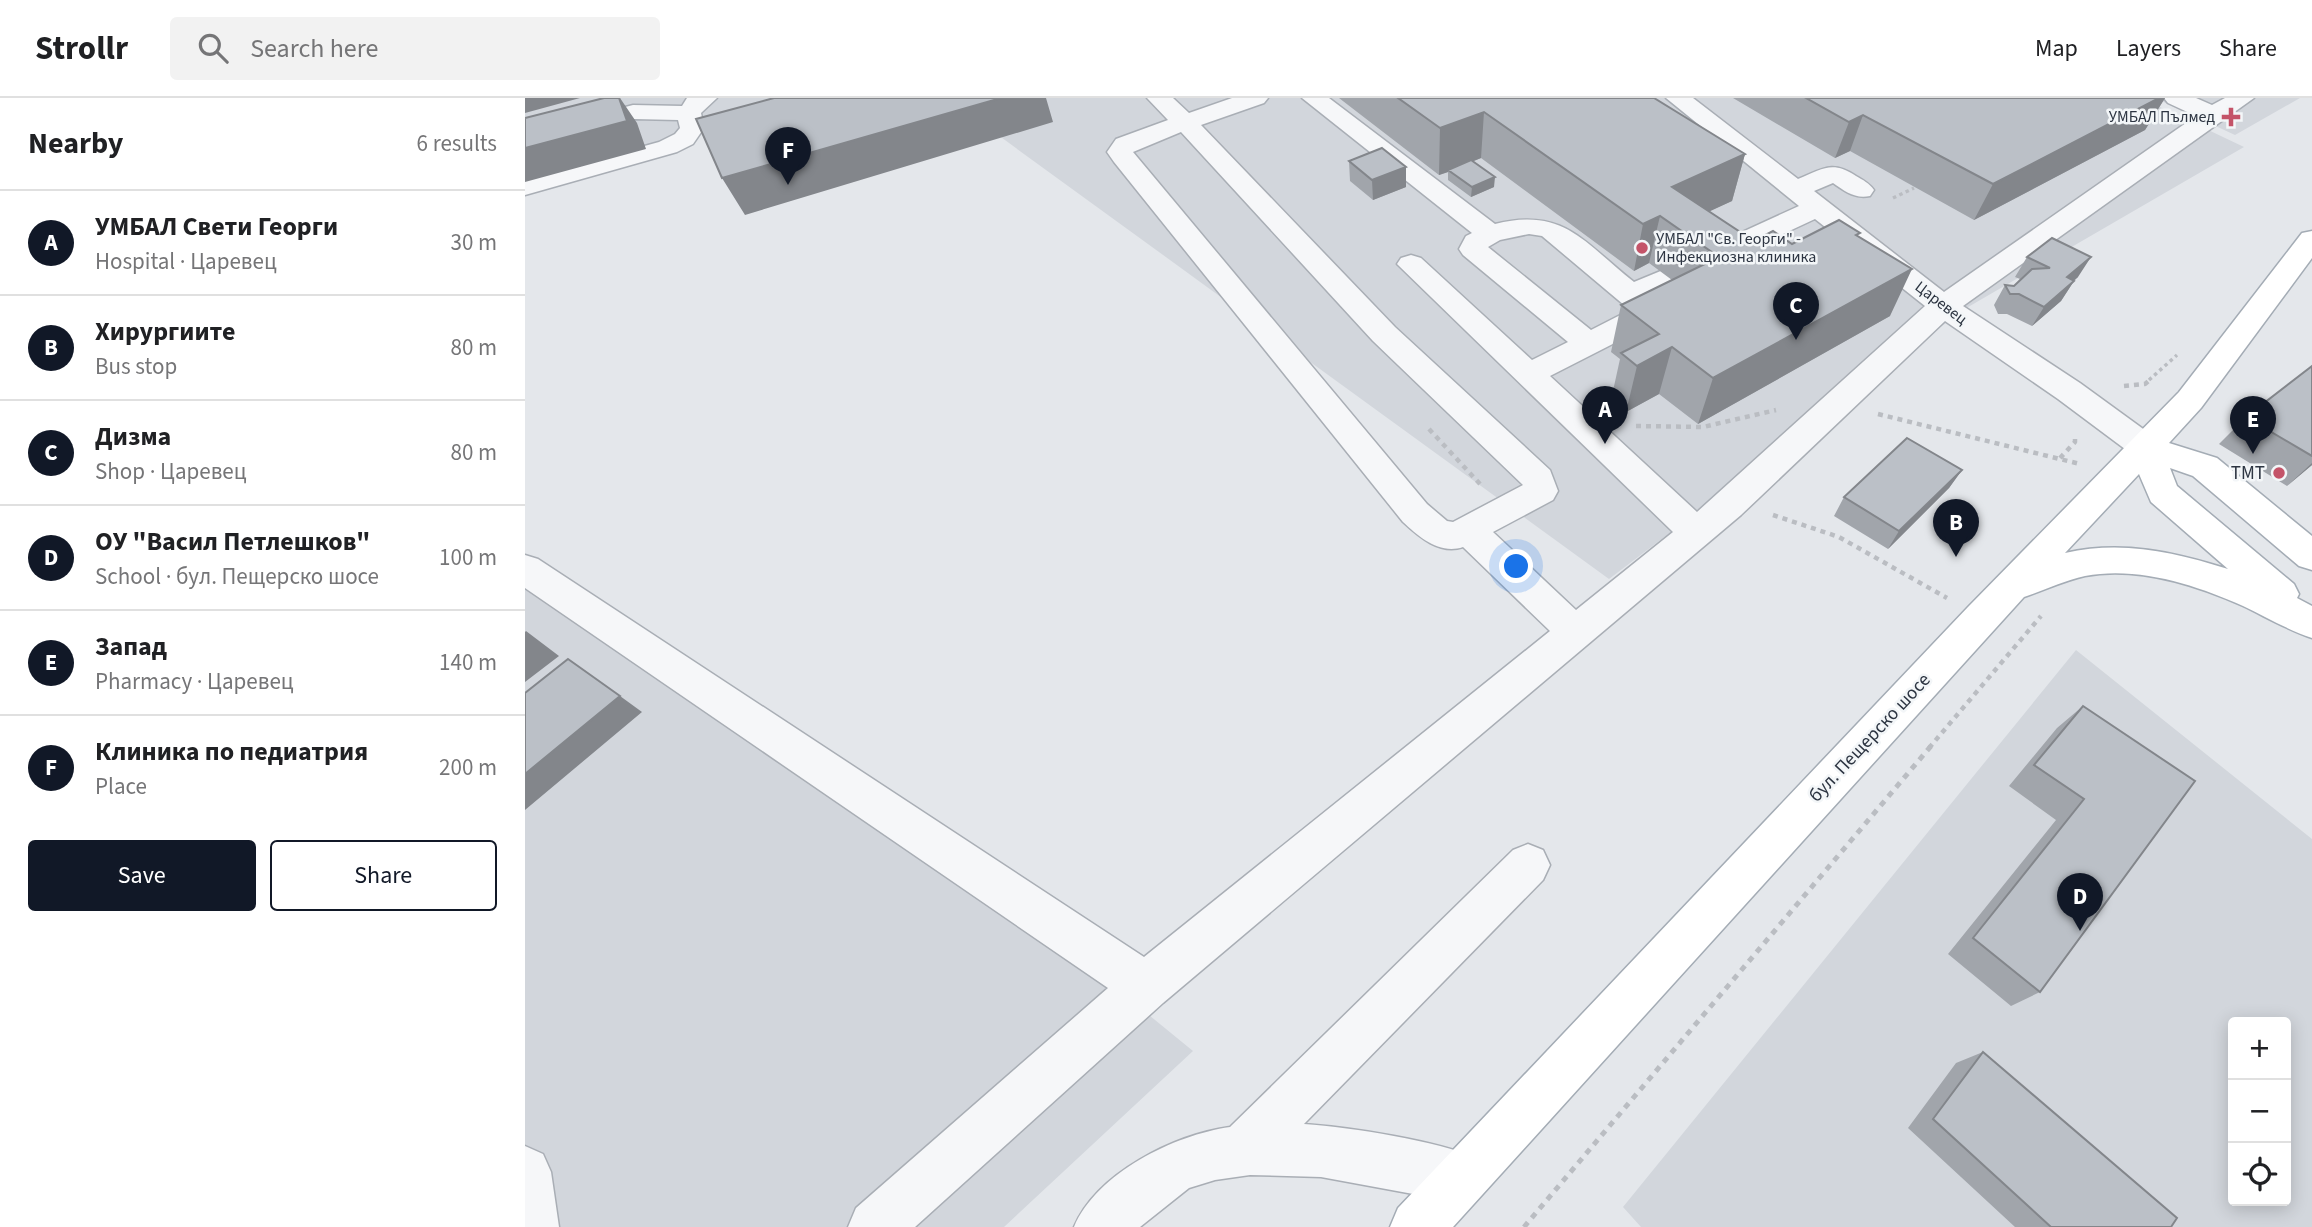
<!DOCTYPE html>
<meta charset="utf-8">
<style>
:root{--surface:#fff;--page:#f2f2f2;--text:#202124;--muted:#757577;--line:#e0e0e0;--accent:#111827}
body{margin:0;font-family:"Source Sans 3",sans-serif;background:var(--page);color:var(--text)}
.controls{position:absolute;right:21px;bottom:21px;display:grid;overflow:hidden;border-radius:7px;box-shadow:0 4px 18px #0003}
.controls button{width:63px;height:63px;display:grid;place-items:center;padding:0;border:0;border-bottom:2px solid var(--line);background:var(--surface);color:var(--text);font:35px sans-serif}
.you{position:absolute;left:992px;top:469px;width:24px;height:24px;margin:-18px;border:5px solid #fff;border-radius:50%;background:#1a73e8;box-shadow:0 0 0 10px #1a73e833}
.badge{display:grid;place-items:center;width:46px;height:46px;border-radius:50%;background:var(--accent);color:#fff;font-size:23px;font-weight:700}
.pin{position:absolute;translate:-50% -58px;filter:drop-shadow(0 2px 4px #0008)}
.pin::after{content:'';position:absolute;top:37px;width:24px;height:21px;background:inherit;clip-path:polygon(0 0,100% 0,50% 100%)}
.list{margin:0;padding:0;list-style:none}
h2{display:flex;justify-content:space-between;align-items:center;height:91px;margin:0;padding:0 28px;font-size:30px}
h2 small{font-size:23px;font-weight:400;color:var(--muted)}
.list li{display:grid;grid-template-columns:46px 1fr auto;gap:21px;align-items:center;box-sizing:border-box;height:105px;padding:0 28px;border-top:2px solid var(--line)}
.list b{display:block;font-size:26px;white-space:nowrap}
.list p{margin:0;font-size:23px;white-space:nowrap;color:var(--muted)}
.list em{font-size:23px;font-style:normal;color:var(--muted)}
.actions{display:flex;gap:14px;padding:21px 28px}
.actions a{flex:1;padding:16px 0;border:2px solid var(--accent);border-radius:7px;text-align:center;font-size:24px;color:var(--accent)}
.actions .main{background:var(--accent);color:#fff}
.icon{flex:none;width:38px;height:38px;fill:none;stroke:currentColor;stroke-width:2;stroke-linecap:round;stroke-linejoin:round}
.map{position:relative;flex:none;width:1787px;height:1129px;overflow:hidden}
header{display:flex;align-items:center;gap:42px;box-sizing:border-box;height:98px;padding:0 35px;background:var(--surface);border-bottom:2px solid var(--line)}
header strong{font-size:33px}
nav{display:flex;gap:38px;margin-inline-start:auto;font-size:24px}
.search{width:490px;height:63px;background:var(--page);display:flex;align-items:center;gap:18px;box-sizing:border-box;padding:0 24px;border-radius:7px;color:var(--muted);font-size:26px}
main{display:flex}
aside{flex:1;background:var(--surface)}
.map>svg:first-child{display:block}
</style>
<header>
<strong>Strollr</strong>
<div class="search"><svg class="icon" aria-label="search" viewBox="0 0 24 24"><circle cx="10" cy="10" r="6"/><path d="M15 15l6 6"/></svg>Search here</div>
<nav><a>Map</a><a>Layers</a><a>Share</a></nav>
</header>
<main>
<aside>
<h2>Nearby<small>6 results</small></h2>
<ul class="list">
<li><span class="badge">A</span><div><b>УМБАЛ Свети Георги</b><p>Hospital · Царевец</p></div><em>30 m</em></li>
<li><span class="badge">B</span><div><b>Хирургиите</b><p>Bus stop</p></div><em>80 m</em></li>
<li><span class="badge">C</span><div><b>Дизма</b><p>Shop · Царевец</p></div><em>80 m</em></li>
<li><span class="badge">D</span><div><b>ОУ &quot;Васил Петлешков&quot;</b><p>School · бул. Пещерско шосе</p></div><em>100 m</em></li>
<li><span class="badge">E</span><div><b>Запад</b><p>Pharmacy · Царевец</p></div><em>140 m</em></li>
<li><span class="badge">F</span><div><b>Клиника по педиатрия</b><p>Place</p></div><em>200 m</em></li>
</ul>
<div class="actions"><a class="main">Save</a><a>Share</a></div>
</aside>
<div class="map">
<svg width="1787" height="1129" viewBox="0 0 1787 1129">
<rect width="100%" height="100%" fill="#e4e7eb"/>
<path fill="#d2d6dc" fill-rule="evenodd" d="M 0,0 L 326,0 L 0,74 Z
M 422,0 L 1616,0 L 1719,49 L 1438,212 L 1084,481 Z
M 1630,0 L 1775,0 L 1710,37 Z
M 0,487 L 559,864 L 668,953 L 479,1129 L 0,1129 Z
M 1551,552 L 1787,741 L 1787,1129 L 1116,1129 L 1098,1109 ZM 1708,924 L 1761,924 L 1761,1103 L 1708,1103 Z"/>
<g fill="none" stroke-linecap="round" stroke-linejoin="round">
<defs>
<path id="minor" d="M 162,0 L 192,0 L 176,15 L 179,30 L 168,46 L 152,54 L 0,97 L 0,81 L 134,44 L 150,36 L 155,30 L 153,22 L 109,21 L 0,50 L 0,35 L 108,7 L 157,8 Z
M 622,0 L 648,0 L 664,15 L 707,0 L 743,0 L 739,5 L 676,27 L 870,229 L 1025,372 L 1033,393 L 1028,402 L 968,434 L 1051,512 L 1148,434 L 872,166 L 876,160 L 886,157 L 896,160 L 1007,262 L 1043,244 L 938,157 L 934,151 L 941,138 L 947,135 L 777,0 L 804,0 L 970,126 C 1039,109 1058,144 1109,184 L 1143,170 L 1153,173 L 1157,179 L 1153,185 L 1126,198 L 1135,214 L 1121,229 L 1025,278 L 1172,414 L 1400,208 L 1290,121 L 1189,168 L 1179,171 L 1169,168 L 1165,162 L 1169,156 L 1274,108 L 1141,0 L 1168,0 L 1273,81 C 1298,71 1307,62 1331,78 C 1338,82 1344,85 1349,92 L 1345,98 C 1330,101 1321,94 1308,85 L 1289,93 L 1419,194 L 1671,18 L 1643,5 L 1639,0 L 1671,0 L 1687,7 L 1700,0 L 1729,0 L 1438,208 L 1555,285 L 1632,341 L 1636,349 L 1632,357 L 1620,361 L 1608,357 L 1533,301 L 1420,223 L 1216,417 L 638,905 L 390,1129 L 323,1129 L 331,1110 L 583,890 L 0,490 L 0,457 L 13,461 L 619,859 L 1025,533 L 938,449 C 915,457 894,439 878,424 L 589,64 L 582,54 L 591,41 L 643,22 ZM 656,34 L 848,243 L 998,387 L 928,424 L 922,423 L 902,406 L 608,54 ZM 1004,136 L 1017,138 L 1105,212 L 1066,232 L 963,149 L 975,142 Z
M 1003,746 L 1018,752 L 1025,767 L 1018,782 L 779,1026 C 830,1030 909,1042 955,1061 L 963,1079 L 955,1097 L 937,1105 L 796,1079 L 725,1077 L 690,1082 L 664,1090 L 615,1129 L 549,1129 C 572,1075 649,1037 705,1029 L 988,752 Z
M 0,1048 L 18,1056 L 26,1074 L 34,1129 L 0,1129 Z"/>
<path id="major" d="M 1787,133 L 1787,160 L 1676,310 L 1644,345 L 1692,360 L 1787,438 L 1787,472 L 1774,468 L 1668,378 L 1645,370 L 1652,388 L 1769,486 L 1774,496 L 1772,500 L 1787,508 L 1787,540 C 1763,532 1741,519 1718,508 C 1671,487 1613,468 1560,478 C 1538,483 1520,492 1499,499 L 928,1129 L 865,1129 L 873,1110 L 1443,509 L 1654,294 L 1777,135 ZM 1614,376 L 1626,404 L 1703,471 C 1649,454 1597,442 1540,455 Z"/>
</defs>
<use href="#minor" stroke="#a9aeb5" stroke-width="3"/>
<use href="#major" stroke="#a4acb5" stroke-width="3"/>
<path stroke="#babdc2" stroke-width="3.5" stroke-dasharray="3.5 3.5" stroke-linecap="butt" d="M 1368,100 L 1389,90
M 1624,282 L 1652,257"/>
<path stroke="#babdc2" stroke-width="4.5" stroke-dasharray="5 5" stroke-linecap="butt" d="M 1599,288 L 1620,286 L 1626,281
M 1353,316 L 1555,366
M 1111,328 L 1178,329 L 1251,312
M 904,331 L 955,386
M 1535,360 L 1550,344 L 1550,340
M 1248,417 L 1314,439 L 1422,500
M 1404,650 L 1516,518"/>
<path stroke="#babdc2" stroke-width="5" stroke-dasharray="6 6" stroke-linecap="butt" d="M 999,1129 L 1406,648"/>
<use href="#minor" fill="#f6f7f9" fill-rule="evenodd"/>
<use href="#major" fill="#fff" fill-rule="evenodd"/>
</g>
<path fill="#a1a5ab" d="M 814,0 L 1129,0 L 1220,56 L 1207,103 L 1184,113 L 1229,143 L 1267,146 L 1333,138 L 1365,218 L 1173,326 L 1134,296 L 1101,314 L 1086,302 L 1095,261 L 1086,254 L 1096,207 L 1147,182 L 1124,165 L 1109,173 L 956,60 L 948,63 L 969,89 L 946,99 L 923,82 L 923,74 L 914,77 Z
M 1208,0 L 1640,0 L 1620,32 L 1449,122 L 1325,53 L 1310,60 Z
M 824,63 L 881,89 L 848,102 L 825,83 Z
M 1502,159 L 1553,179 L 1549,183 L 1536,203 L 1507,228 L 1482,216 L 1473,216 L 1469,207 L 1480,187 L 1489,188 L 1495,181 L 1490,179 Z
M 1787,268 L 1787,367 L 1762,388 L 1694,346 L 1721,319 Z
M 1437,372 L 1424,390 L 1363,451 L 1309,418 L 1319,399 Z
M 1558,608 L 1670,683 L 1515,894 L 1486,908 L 1423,856 L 1531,722 L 1484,688 L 1532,630 Z
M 1458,954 L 1646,1129 L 1490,1129 L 1383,1030 L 1431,965 Z"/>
<path fill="#83868b" d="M 0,0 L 55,0 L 0,15 Z
M 94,0 L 95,0 L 112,25 L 121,51 L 0,84 L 0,50 Z
M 476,0 L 521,0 L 528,24 L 220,117 L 197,80 Z
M 1634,0 L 1640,0 L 1620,32 L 1449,122 L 1468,86 Z
M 959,14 L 956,60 L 925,73 L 923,72 L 923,74 L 914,77 L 915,30 Z
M 1338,17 L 1325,53 L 1310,60 L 1324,24 Z
M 1220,56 L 1207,103 L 1151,129 L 1147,89 Z
M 881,69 L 881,89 L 848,102 L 847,82 Z
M 970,79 L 969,89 L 946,99 L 947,89 Z
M 1135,118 L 1124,165 L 1109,173 L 1118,126 Z
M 1566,159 L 1553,179 L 1529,199 L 1542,179 Z
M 1387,171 L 1365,218 L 1173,326 L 1188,280 Z
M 1549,183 L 1536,203 L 1507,228 L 1519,209 Z
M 1147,249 L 1134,296 L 1101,314 L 1112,268 Z
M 1787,365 L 1787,367 L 1762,388 Z
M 1437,372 L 1424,390 L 1363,451 L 1374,433 Z
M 1,533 L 34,558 L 0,584 L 0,534 Z
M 95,598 L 117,614 L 0,712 L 0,676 Z"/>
<path fill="#bbc0c7" stroke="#83868b" stroke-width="2" d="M 79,0 L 94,0 L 102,23 L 0,50 L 0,20 Z
M 249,0 L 476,0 L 197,80 L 171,21 Z
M 873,0 L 1129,0 L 1220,56 L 1147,89 L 1229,143 L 1248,133 L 1267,146 L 1314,122 L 1335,135 L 1331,137 L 1387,171 L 1188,280 L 1147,249 L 1112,268 L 1096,255 L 1134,236 L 1096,207 L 1194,159 L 1135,118 L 1118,126 L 959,14 L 915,30 Z
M 1281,0 L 1634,0 L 1468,86 L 1338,17 L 1324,24 Z
M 857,50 L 881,69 L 847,82 L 824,63 Z
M 946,62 L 970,79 L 947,89 L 923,72 Z
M 1527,140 L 1566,159 L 1542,179 L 1549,183 L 1519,209 L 1494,196 L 1485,196 L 1480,187 L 1489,188 L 1507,171 L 1525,170 L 1502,159 Z
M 1787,268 L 1787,358 L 1721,319 Z
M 1382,340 L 1437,372 L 1374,433 L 1319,399 Z
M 43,561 L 95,598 L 0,676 L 0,595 Z
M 1558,608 L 1670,683 L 1515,894 L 1448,840 L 1559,701 L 1509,667 Z
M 1458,954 L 1652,1120 L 1646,1129 L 1526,1129 L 1408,1021 Z"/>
<g fill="#c45469" stroke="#f3f6f8" stroke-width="2.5">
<path d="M1702.5 8.5h7v7h7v7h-7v7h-7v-7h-7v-7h7z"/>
<circle cx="1117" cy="150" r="7"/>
<circle cx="1754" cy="375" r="7"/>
</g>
<g text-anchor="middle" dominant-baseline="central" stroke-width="5" stroke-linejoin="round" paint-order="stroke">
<g font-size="16" fill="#2d3542" stroke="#f3f6f8" text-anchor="end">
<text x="1690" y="19">УМБАЛ Пълмед</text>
<text x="1131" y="141" text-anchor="start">УМБАЛ "Св. Георги" -<tspan x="1131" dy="18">Инфекциозна клиника</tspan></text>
</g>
<g font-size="16" fill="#2d3542" stroke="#f3f6f8">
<text transform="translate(1416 205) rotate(37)">Царевец</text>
</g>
<g font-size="19" fill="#2d3542" stroke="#f3f6f8" text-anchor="end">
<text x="1740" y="375">TMT</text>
</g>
<g font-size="19" fill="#2d3542" stroke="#f3f6f8">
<text transform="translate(1345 640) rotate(-47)">бул. Пещерско шосе</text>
</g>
</g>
</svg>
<div class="controls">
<button>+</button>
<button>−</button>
<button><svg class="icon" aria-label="locate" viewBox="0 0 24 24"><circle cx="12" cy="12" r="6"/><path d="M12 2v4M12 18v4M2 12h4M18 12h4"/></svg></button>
</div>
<div class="you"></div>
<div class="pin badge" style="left:1080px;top:346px">A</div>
<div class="pin badge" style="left:1431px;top:459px">B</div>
<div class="pin badge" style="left:1271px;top:242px">C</div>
<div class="pin badge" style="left:1555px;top:833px">D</div>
<div class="pin badge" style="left:1728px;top:356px">E</div>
<div class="pin badge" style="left:263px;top:87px">F</div>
</div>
</main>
